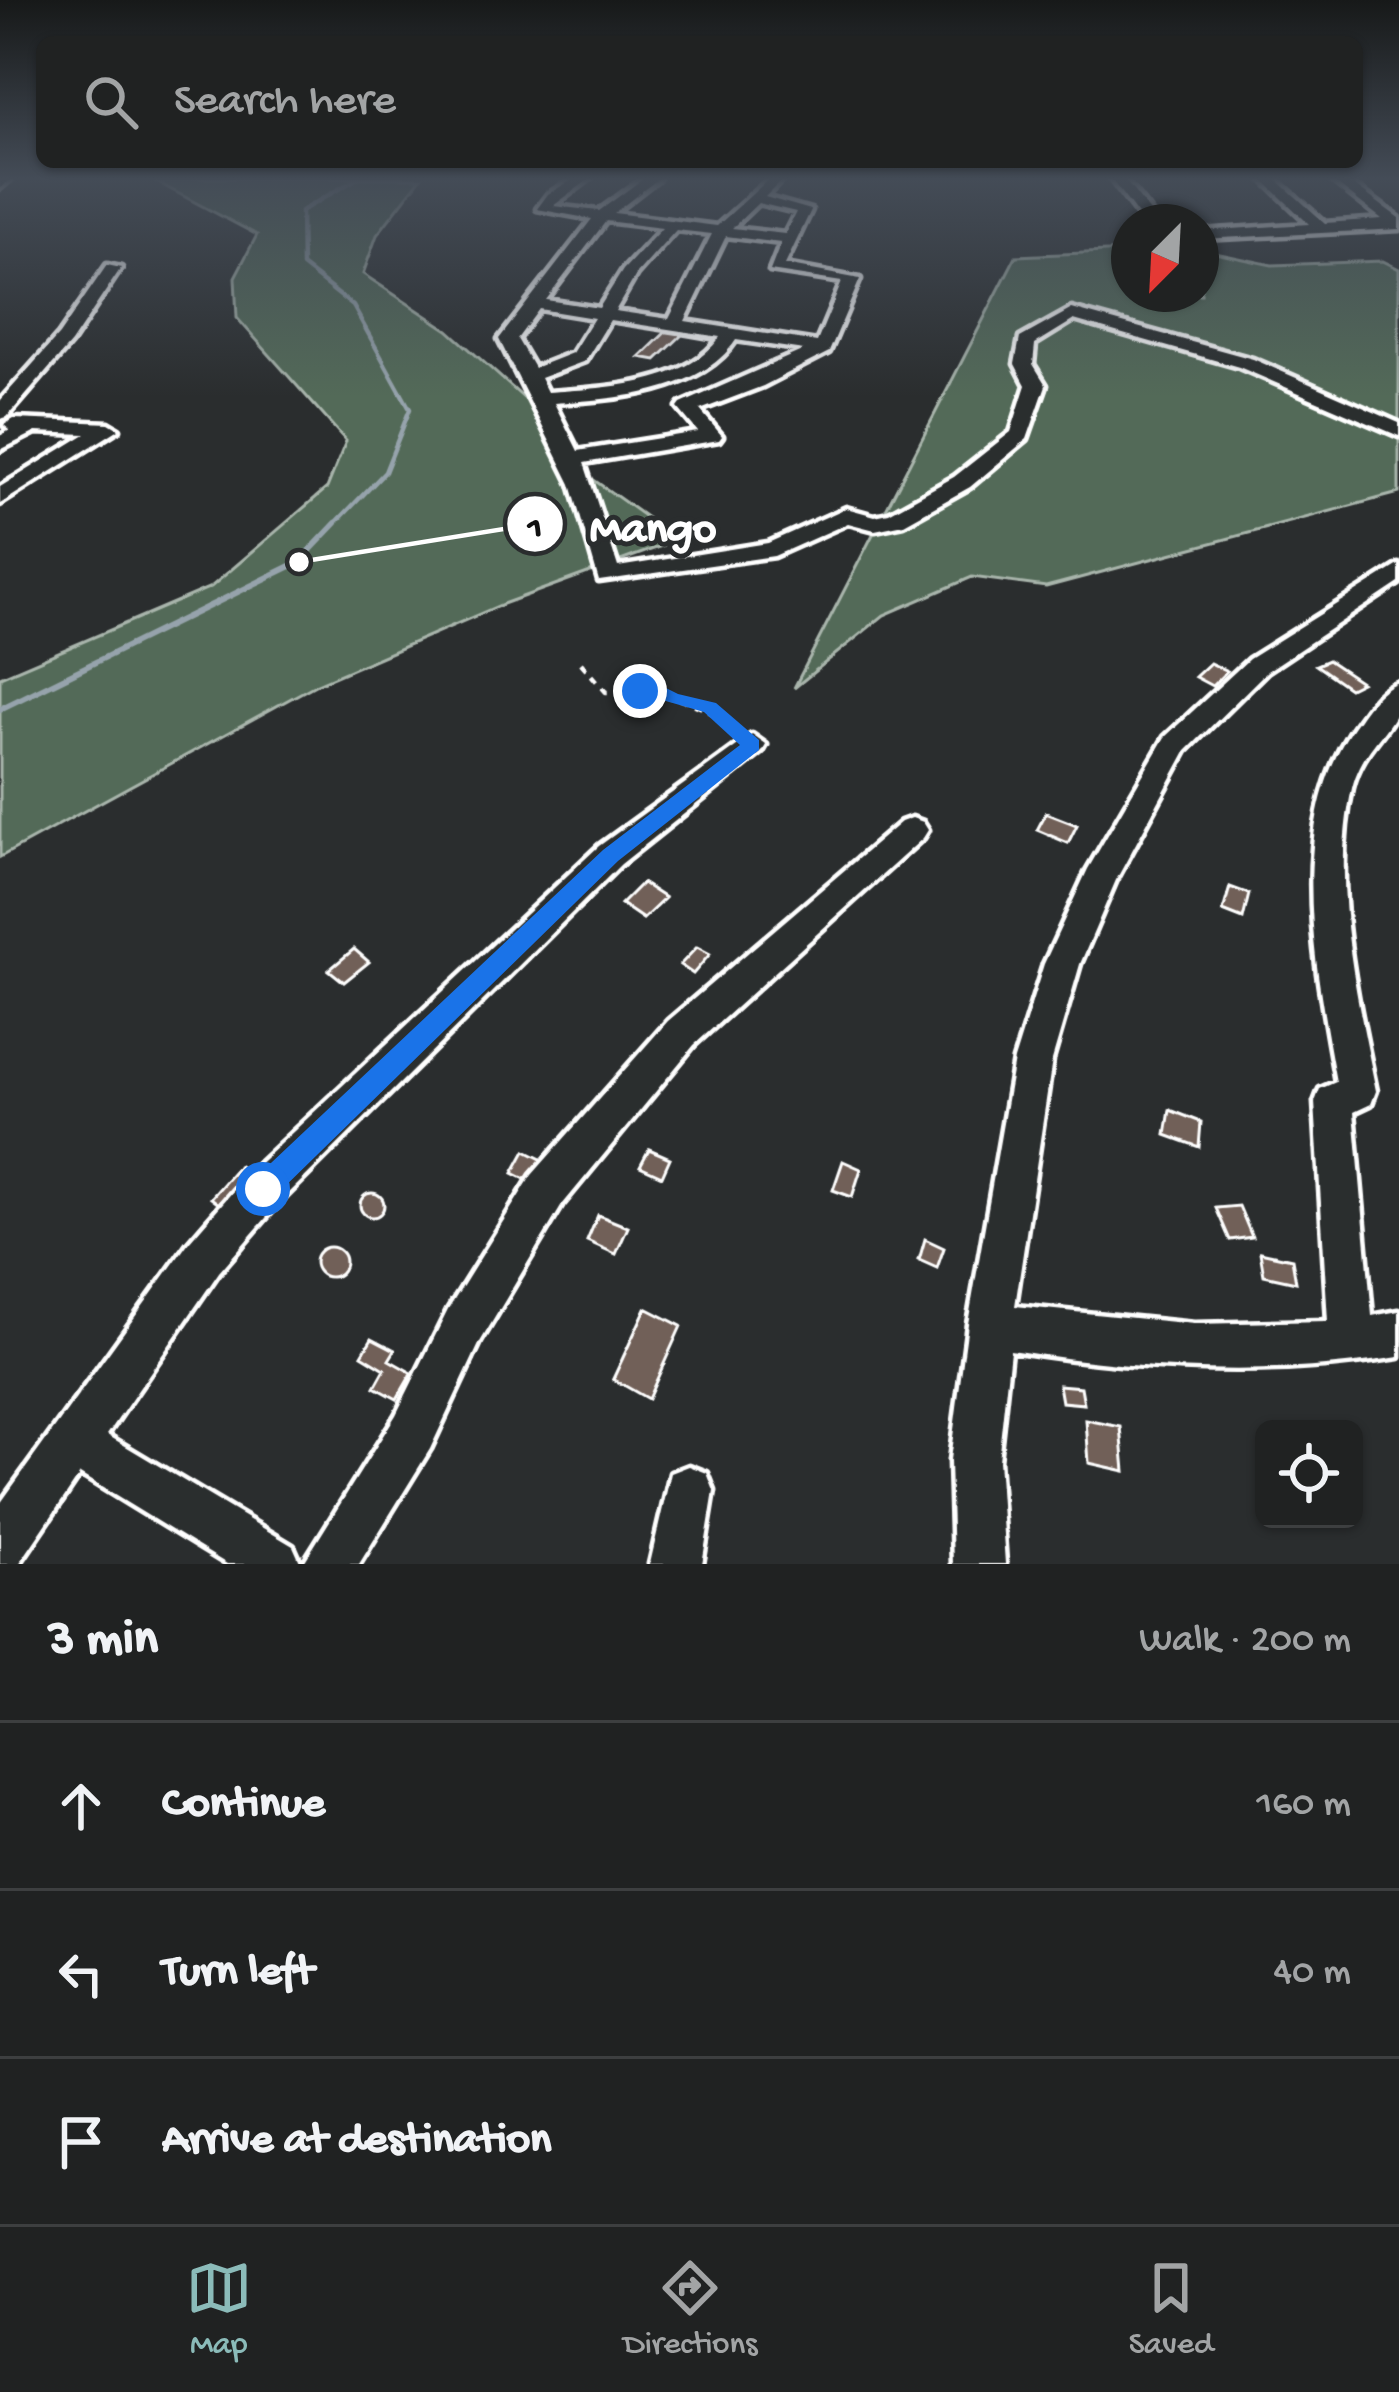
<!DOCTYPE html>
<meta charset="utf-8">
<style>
:root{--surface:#202222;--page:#2d2f2f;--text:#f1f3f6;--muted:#a2a4a5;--line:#3d3f40;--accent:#8bbbb9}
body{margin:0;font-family:"Gochi Hand",sans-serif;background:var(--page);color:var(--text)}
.controls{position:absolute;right:36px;bottom:36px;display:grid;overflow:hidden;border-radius:18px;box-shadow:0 3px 9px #0004}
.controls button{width:108px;height:108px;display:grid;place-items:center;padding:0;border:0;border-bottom:3px solid var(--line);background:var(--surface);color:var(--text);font:60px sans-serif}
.compass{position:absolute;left:1111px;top:204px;width:108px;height:108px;border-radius:50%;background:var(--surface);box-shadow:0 3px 9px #0004;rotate:204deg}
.stop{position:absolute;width:36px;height:36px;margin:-27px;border:9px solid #1a73e8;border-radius:50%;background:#fff}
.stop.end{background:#1a73e8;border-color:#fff;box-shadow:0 3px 12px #0008}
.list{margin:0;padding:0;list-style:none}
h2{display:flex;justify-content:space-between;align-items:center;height:156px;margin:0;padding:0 48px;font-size:51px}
h2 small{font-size:39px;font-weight:400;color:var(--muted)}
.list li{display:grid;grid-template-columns:78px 1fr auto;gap:36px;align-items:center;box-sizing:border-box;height:168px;padding:0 48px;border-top:3px solid var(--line)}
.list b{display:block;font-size:45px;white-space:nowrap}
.list em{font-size:39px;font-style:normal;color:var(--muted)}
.icon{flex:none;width:66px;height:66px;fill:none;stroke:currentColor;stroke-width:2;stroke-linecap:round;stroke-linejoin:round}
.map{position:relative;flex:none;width:1399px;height:1564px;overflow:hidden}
.search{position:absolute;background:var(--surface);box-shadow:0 3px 9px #0004;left:36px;right:36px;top:36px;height:132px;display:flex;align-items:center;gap:30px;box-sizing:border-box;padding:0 42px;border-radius:18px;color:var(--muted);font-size:45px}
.sheet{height:660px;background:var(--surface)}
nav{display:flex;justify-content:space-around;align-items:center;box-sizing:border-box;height:168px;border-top:3px solid var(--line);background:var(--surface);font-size:33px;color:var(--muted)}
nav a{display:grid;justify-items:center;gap:6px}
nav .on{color:var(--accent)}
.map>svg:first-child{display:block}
</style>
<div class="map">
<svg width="1399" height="1564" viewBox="0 0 1399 1564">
<rect width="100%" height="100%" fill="#2a2d2e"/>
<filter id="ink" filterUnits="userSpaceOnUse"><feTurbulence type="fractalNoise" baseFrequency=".00833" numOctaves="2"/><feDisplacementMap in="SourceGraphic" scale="24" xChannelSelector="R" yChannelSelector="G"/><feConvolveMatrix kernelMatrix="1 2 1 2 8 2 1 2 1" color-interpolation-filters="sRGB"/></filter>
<g filter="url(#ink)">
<path fill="#536b58" stroke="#a9b5ac" stroke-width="3" d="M 149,178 L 421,178 L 377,235 L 363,274 L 448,330 L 539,412 L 591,478 L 678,540 L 503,604 L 317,684 L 0,857 L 0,677 L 211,587 L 327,488 L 346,441 L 237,318 L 235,277 L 257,235 Z
M 1201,250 L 1272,265 L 1383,261 L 1399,269 L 1399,493 L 1046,587 L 972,577 L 884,615 L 794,688 L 1016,256 L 1129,251 L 1129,294 L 1201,294 Z"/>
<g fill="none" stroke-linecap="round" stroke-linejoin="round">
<path stroke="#96a3ac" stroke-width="4.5" d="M 333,526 L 385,472 L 410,409 L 353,306 L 302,266 L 301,211 L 358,178"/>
<path stroke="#96a3ac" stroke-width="6" d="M 0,709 L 299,562 L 336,523"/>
</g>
<path fill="#716058" stroke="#fff" stroke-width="3" d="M 671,327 L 727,337 L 723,342 L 682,335 L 656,360 L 640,357 Z
M 1328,660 L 1361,682 L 1349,688 L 1316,665 Z
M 1210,663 L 1227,671 L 1212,686 L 1195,677 Z
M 1046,813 L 1077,825 L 1068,843 L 1037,830 Z
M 642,883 L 665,898 L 643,919 L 621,904 Z
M 1230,887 L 1249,894 L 1243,919 L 1223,911 Z
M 697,947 L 710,954 L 693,974 L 680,965 Z
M 354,949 L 369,962 L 344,982 L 329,970 Z
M 1170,1110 L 1201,1122 L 1199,1147 L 1166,1135 Z
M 649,1149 L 670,1158 L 662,1176 L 640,1166 Z
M 525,1151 L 555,1166 L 547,1190 L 513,1173 Z
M 843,1161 L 861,1169 L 852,1197 L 833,1190 Z
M 239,1166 L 256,1179 L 228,1211 L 211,1198 Z
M360 1205a12 12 0 1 1 24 0a12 12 0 1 1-24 0Z
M 1239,1206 L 1252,1237 L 1230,1240 L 1216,1208 Z
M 598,1215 L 628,1227 L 616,1254 L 587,1241 Z
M 925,1239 L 944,1248 L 937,1268 L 919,1260 Z
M315 1262a15 15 0 1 1 30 0a15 15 0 1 1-30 0Z
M 1260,1252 L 1292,1259 L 1296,1282 L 1264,1275 Z
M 646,1308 L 681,1326 L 648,1399 L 613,1379 Z
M 372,1338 L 395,1350 L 389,1360 L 412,1373 L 397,1399 L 375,1387 L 385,1369 L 362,1355 Z
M 1059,1385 L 1081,1387 L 1084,1404 L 1062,1402 Z
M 1086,1420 L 1121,1427 L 1125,1471 L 1089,1463 Z"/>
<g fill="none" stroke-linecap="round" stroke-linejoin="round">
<defs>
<path id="minor" d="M 0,178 L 12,178 L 0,188 Z
M 575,178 L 591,178 L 553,206 L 599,211 L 644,178 L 659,178 L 614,213 L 717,226 L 770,178 L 784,178 L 765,197 L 811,210 L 785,265 L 860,279 L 829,352 L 763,386 L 700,410 L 722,436 L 719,440 L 584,463 L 618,567 L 768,543 L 846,508 L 875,516 L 889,513 L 954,477 L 1011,432 L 1026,385 L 1015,364 L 1020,338 L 1072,309 L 1253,359 L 1399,423 L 1399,436 L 1239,367 L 1074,320 L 1035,344 L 1033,364 L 1046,385 L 1027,439 L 970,487 L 904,524 L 875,530 L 848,523 L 774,556 L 599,581 L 571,484 L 499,339 L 592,219 L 537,209 L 548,194 ZM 758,203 L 796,212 L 785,234 L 732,228 ZM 606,221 L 662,228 L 623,270 L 599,308 L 546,300 ZM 676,230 L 712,234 L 669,319 L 615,311 L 636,275 ZM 726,236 L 781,243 L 770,271 L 842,282 L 817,342 L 685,321 ZM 539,309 L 594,318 L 572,353 L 534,368 L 517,339 ZM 610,320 L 720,337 C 686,386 602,388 547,392 L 540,378 L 585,361 ZM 736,340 L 804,350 L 681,404 L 678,408 L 698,432 L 578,451 L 554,403 C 613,399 700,394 736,340 Z
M 1110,178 L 1123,178 L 1158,222 L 1143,222 Z
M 1261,178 L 1275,178 L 1325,223 L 1382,219 L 1329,178 L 1344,178 L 1399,218 L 1399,229 L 1201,239 L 1201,231 L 1309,224 Z
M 107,265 L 121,268 L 71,343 L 7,417 L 0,419 L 0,401 L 59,335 Z
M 14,419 L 109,423 L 119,429 L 0,504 L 0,487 L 86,434 L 36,432 L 0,450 L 0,436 L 10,430 L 4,425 Z
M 1399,565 L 1399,583 L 1267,671 L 1186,751 L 1116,880 L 1080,964 L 1052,1060 L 1015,1306 L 1194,1324 L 1328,1321 L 1315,1102 L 1320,1089 L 1336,1082 C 1316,968 1283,818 1359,719 C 1369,705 1381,687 1399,682 C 1399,690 1399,702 1398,709 C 1384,738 1361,751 1352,788 C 1330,885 1357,996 1376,1091 L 1371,1104 L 1354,1112 L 1372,1316 L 1399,1311 L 1399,1357 C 1270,1378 1140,1371 1010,1350 L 998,1460 L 1005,1564 L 953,1564 L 950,1460 L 968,1324 L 1014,1060 L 1044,964 L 1088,869 L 1165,737 L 1249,659 Z
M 752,735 L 766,745 L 762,752 L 621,864 L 278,1204 L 219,1272 L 107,1435 L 293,1546 L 301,1564 L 227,1564 L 80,1474 L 19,1564 L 0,1564 L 0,1504 L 189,1242 L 248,1174 L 599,846 Z
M 912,818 L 923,822 L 928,830 L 923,838 L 694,1045 L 562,1205 L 480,1342 L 430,1449 L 359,1564 L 303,1564 L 396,1415 L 448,1310 L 532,1175 L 668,1021 L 901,822 Z
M 689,1466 L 707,1473 L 714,1491 L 702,1564 L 650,1564 L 671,1473 Z"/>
</defs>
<use href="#minor" stroke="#fff" stroke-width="9"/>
<path stroke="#fff" stroke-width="4.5" stroke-dasharray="8 8" stroke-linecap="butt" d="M 581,663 L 606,692 C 658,691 700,698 740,733"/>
<use href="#minor" fill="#2a2d2e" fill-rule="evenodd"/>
</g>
</g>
<linearGradient id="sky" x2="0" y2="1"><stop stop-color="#171919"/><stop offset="0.45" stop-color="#444c57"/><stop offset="1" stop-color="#444c57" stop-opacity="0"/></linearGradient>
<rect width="1399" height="397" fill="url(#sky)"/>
<path fill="#1a73e8" d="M 658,684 L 678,694 L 716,703 L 759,740 L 759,750 L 618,861 L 273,1198 L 263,1202 L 254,1198 L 250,1189 L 254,1179 L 603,850 L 740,745 L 704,712 L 631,691 Z"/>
<path fill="none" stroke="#fff" stroke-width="4.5" d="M299 562L535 524"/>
<g fill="#fff" stroke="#2a2d2e" stroke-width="4.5">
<circle cx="299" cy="562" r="12"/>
<circle cx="535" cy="524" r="30"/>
</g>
<g font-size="36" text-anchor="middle" font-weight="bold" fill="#111">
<text x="535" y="537">1</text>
</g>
<g font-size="45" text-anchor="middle" font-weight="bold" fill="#fff" stroke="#2a2d2e" stroke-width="10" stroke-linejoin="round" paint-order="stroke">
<text x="653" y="540">Mango</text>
</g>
</svg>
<div class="controls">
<button><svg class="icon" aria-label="locate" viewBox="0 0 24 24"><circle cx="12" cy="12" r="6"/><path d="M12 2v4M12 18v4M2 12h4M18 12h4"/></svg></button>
</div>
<svg class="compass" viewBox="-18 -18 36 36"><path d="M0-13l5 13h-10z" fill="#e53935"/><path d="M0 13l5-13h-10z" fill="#a2a4a5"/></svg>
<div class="stop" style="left:263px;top:1189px"></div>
<div class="stop end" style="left:640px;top:691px"></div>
<div class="search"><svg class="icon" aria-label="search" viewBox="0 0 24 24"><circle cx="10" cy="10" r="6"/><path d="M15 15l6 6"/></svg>Search here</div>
</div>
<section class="sheet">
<h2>3 min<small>Walk · 200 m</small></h2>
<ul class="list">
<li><svg class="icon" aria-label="ahead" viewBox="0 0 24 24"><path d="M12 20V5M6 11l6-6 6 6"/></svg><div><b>Continue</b></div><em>160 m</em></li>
<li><svg class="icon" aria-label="left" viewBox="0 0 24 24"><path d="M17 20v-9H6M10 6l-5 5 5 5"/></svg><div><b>Turn left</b></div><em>40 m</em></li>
<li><svg class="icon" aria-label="arrive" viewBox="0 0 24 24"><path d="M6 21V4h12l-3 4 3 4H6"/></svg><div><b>Arrive at destination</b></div></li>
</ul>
</section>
<nav>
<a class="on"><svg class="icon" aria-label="map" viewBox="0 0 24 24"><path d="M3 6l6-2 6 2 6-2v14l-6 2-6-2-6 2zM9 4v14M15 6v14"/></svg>Map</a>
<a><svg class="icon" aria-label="directions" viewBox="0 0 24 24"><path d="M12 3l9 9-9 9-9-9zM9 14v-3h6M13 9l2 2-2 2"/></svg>Directions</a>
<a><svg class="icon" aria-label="saved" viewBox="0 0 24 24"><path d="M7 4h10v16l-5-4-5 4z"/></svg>Saved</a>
</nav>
